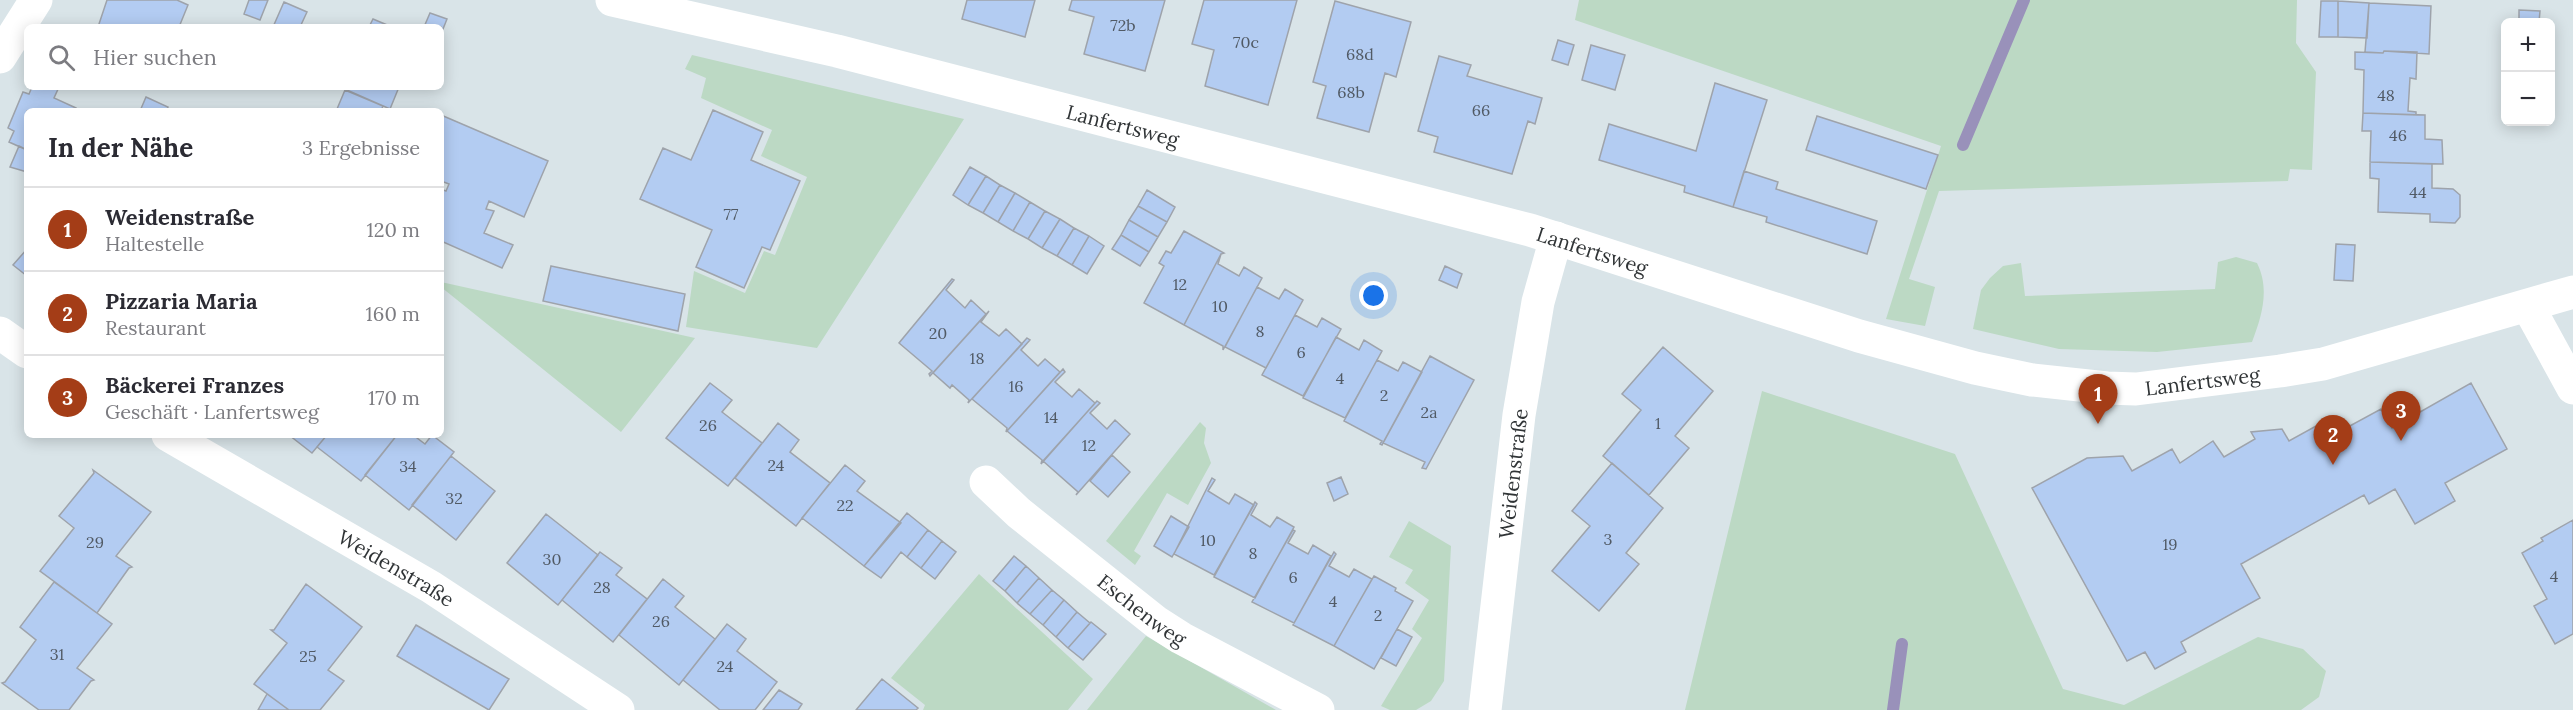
<!DOCTYPE html>
<html lang="de">
<meta charset="utf-8">
<style>
:root{--surface:#fff;--page:#f7f7f7;--text:#2b2b33;--muted:#7c7c81;--line:#e1e1e2;--accent:#a43d17}
body{margin:0;font-family:Lora,serif;background:var(--page);color:var(--text)}
.controls{position:absolute;right:18px;top:18px;display:grid;overflow:hidden;border-radius:9px;box-shadow:0 3px 15px #0003}
.controls button{width:54px;height:54px;display:grid;place-items:center;padding:0;border:0;border-bottom:2px solid var(--line);background:var(--surface);color:var(--text);font:30px sans-serif}
.you{position:absolute;left:1374px;top:296px;width:21px;height:21px;margin:-15px;border:4px solid #fff;border-radius:50%;background:#1a73e8;box-shadow:0 0 0 9px #1a73e833}
.badge{display:grid;place-items:center;width:39px;height:39px;border-radius:50%;background:var(--accent);color:#fff;font-size:20px;font-weight:700}
.pin{position:absolute;translate:-50% -50px;filter:drop-shadow(0 2px 3px #0008)}
.pin::after{content:'';position:absolute;top:32px;width:21px;height:18px;background:inherit;clip-path:polygon(0 0,100% 0,50% 100%)}
.list{margin:0;padding:0;list-style:none}
h2{display:flex;justify-content:space-between;align-items:center;height:78px;margin:0;padding:0 24px;font-size:26px}
h2 small{font-size:20px;font-weight:400;color:var(--muted)}
.list li{display:grid;grid-template-columns:39px 1fr auto;gap:18px;align-items:center;box-sizing:border-box;height:84px;padding:0 24px;border-top:2px solid var(--line)}
.list b{display:block;font-size:22px;white-space:nowrap}
.list p{margin:0;font-size:20px;white-space:nowrap;color:var(--muted)}
.list em{font-size:20px;font-style:normal;color:var(--muted)}
.icon{flex:none;width:33px;height:33px;fill:none;stroke:currentColor;stroke-width:2;stroke-linecap:round;stroke-linejoin:round}
.map{position:relative;flex:none;width:2573px;height:710px;overflow:hidden}
.search{position:absolute;background:var(--surface);box-shadow:0 3px 15px #0003;left:24px;top:24px;width:420px;height:66px;display:flex;align-items:center;gap:15px;box-sizing:border-box;padding:0 21px;border-radius:9px;color:var(--muted);font-size:22px}
.panel{position:absolute;background:var(--surface);box-shadow:0 3px 15px #0003;left:24px;top:108px;width:420px;height:330px;border-radius:9px}
.map>svg:first-child{display:block}
</style>
<div class="map">
<svg width="2573" height="710" viewBox="0 0 2573 710">
<rect width="100%" height="100%" fill="#d9e4e8"/>
<path fill="#bcd9c4" d="M 1579,0 L 2297,0 L 2296,43 L 2316,72 L 2312,170 L 2290,169 L 2288,181 L 1939,191 L 1909,279 L 1935,287 L 1925,326 L 1886,319 L 1941,146 L 1575,20 Z
M 692,55 L 964,119 L 817,348 L 686,327 L 694,271 L 745,293 L 764,251 L 775,255 L 807,177 L 761,156 L 772,130 L 701,98 L 706,78 L 685,69 Z
M 2236,257 L 2257,263 C 2270,289 2262,316 2252,342 L 2157,352 L 2059,349 L 1973,329 L 1981,290 L 1990,278 L 2003,266 L 2021,263 L 2025,296 L 2215,289 L 2218,262 Z
M 441,282 L 695,338 L 621,432 L 441,287 Z
M 1762,391 L 1955,454 L 2063,689 L 2124,705 L 2258,637 L 2303,649 L 2326,671 L 2319,697 L 2301,710 L 1685,710 Z
M 1200,422 L 1206,428 L 1204,443 L 1211,463 L 1188,505 L 1167,493 L 1134,551 L 1141,556 L 1135,565 L 1106,541 Z
M 1409,521 L 1451,546 L 1444,681 L 1431,701 L 1416,710 L 1390,710 L 1381,706 L 1422,638 L 1412,629 L 1429,600 L 1405,583 L 1413,570 L 1389,557 Z
M 979,574 L 1093,679 L 1068,710 L 923,710 L 925,705 L 891,678 Z
M 1146,636 L 1276,710 L 1087,710 Z"/>
<g fill="none" stroke-linecap="round" stroke-linejoin="round">
<path stroke="#9991ba" stroke-width="12" d="M 1963,145 L 2024,0
M 1893,710 L 1902,644"/>
</g>
<path fill="#b3ccf2" stroke="#9ea3ab" stroke-width="1.5" d="M 107,0 L 177,0 L 188,5 L 179,27 L 98,27 Z
M 249,0 L 268,0 L 260,20 L 244,14 Z
M 967,0 L 1035,0 L 1025,37 L 962,19 Z
M 1072,0 L 1165,0 L 1145,71 L 1084,54 L 1094,17 L 1069,10 Z
M 1204,0 L 1297,0 L 1268,105 L 1205,86 L 1214,50 L 1192,44 Z
M 1335,1 L 1411,22 L 1396,77 L 1385,73 L 1369,132 L 1317,118 L 1326,86 L 1313,82 Z
M 2321,1 L 2338,1 L 2338,37 L 2319,37 Z
M 2338,1 L 2369,3 L 2367,38 L 2338,37 Z
M 284,2 L 307,12 L 300,27 L 273,27 Z
M 2369,3 L 2431,6 L 2429,54 L 2384,51 L 2383,53 L 2365,52 Z
M 2519,10 L 2540,11 L 2539,22 L 2519,22 Z
M 430,13 L 447,19 L 441,34 L 441,27 L 424,27 Z
M 373,19 L 392,27 L 369,27 Z
M 1558,40 L 1574,45 L 1568,65 L 1552,60 Z
M 1591,45 L 1625,55 L 1615,90 L 1582,80 Z
M 2384,51 L 2417,52 L 2416,79 L 2410,78 L 2408,111 L 2416,112 L 2416,115 L 2363,113 L 2364,70 L 2355,69 L 2355,52 L 2383,53 Z
M 1439,56 L 1471,65 L 1467,76 L 1542,98 L 1535,124 L 1528,121 L 1512,174 L 1434,152 L 1438,137 L 1418,131 Z
M 1715,83 L 1767,100 L 1733,207 L 1684,192 L 1685,186 L 1599,160 L 1609,124 L 1696,151 Z
M 32,87 L 59,87 L 54,98 L 76,108 L 75,111 L 27,111 L 27,150 L 9,142 L 14,131 L 8,128 L 23,92 L 29,94 Z
M 340,87 L 399,87 L 390,109 Z
M 345,90 L 383,106 L 381,111 L 342,111 L 337,109 Z
M 146,97 L 168,107 L 166,111 L 140,111 Z
M 713,110 L 763,132 L 751,160 L 800,181 L 770,250 L 762,247 L 744,288 L 696,267 L 712,230 L 640,199 L 663,148 L 691,160 Z
M 2363,113 L 2425,115 L 2425,139 L 2442,140 L 2443,164 L 2370,162 L 2371,131 L 2362,131 Z
M 441,115 L 548,161 L 524,217 L 489,201 L 486,209 L 494,211 L 484,233 L 513,245 L 502,268 L 441,241 L 441,189 L 446,191 L 449,184 L 441,181 Z
M 1817,116 L 1938,155 L 1926,189 L 1806,150 Z
M 19,146 L 27,150 L 27,172 L 10,167 Z
M 2370,162 L 2432,164 L 2432,188 L 2453,189 L 2460,195 L 2460,217 L 2455,223 L 2430,222 L 2430,214 L 2378,212 L 2379,179 L 2370,178 Z
M 970,167 L 986,176 L 968,205 L 953,195 Z
M 1744,171 L 1778,182 L 1776,189 L 1877,221 L 1867,254 L 1766,222 L 1767,217 L 1733,207 Z
M 986,176 L 1000,185 L 983,213 L 968,205 Z
M 1000,185 L 1015,193 L 998,222 L 983,213 Z
M 1147,190 L 1175,207 L 1167,222 L 1138,206 Z
M 1015,193 L 1030,202 L 1013,231 L 998,222 Z
M 1030,202 L 1045,211 L 1028,239 L 1013,231 Z
M 1138,206 L 1167,222 L 1158,237 L 1129,220 Z
M 1045,211 L 1060,219 L 1042,248 L 1028,239 Z
M 1060,219 L 1074,228 L 1057,256 L 1042,248 Z
M 1129,220 L 1158,237 L 1149,252 L 1121,235 Z
M 1074,228 L 1089,236 L 1072,265 L 1057,256 Z
M 1184,231 L 1224,253 L 1221,254 L 1184,325 L 1144,303 L 1164,266 L 1159,263 L 1166,251 L 1171,253 Z
M 1121,235 L 1149,252 L 1140,266 L 1112,249 Z
M 1089,236 L 1104,246 L 1087,274 L 1072,265 Z
M 2336,244 L 2355,245 L 2353,281 L 2334,280 Z
M 27,249 L 27,276 L 13,265 Z
M 1221,254 L 1218,264 L 1239,276 L 1244,267 L 1262,278 L 1223,350 L 1223,346 L 1184,325 Z
M 551,266 L 685,294 L 678,331 L 543,301 Z
M 1445,266 L 1462,274 L 1457,288 L 1439,280 Z
M 952,279 L 954,280 L 946,290 L 965,308 L 971,300 L 986,314 L 930,376 L 929,374 L 932,371 L 899,343 Z
M 1257,287 L 1279,299 L 1285,289 L 1303,300 L 1266,368 L 1225,347 Z
M 989,311 L 981,322 L 999,336 L 1006,329 L 1022,344 L 968,403 L 969,400 L 952,385 L 950,388 L 933,373 Z
M 1295,315 L 1317,327 L 1322,318 L 1341,329 L 1303,396 L 1262,375 Z
M 1336,337 L 1359,350 L 1364,340 L 1382,351 L 1345,418 L 1303,398 Z
M 1027,338 L 1030,340 L 1021,350 L 1038,366 L 1045,359 L 1060,372 L 1006,432 L 1007,428 L 972,399 Z
M 1663,347 L 1713,391 L 1675,436 L 1689,448 L 1649,495 L 1603,456 L 1641,410 L 1622,394 Z
M 1430,356 L 1474,380 L 1426,469 L 1422,468 L 1425,462 L 1383,443 Z
M 1377,360 L 1398,371 L 1403,362 L 1422,372 L 1382,445 L 1380,444 L 1382,441 L 1344,421 Z
M 1063,369 L 1065,372 L 1055,382 L 1072,397 L 1079,389 L 1095,403 L 1041,464 L 1042,460 L 1007,431 Z
M 710,383 L 732,400 L 722,412 L 762,443 L 728,486 L 666,438 Z
M 2471,383 L 2507,449 L 2445,483 L 2455,501 L 2415,524 L 2395,489 L 2369,504 L 2364,495 L 2241,564 L 2260,598 L 2181,642 L 2186,652 L 2155,669 L 2145,652 L 2127,661 L 2032,488 L 2087,458 L 2123,456 L 2132,471 L 2172,449 L 2180,463 L 2213,441 L 2224,457 L 2255,439 L 2251,432 L 2282,429 L 2289,441 L 2316,426 L 2324,440 L 2381,409 L 2392,428 Z
M 1097,401 L 1100,403 L 1090,413 L 1107,429 L 1115,420 L 1130,434 L 1076,495 L 1078,492 L 1043,461 Z
M 778,423 L 799,440 L 790,452 L 830,483 L 796,526 L 735,478 Z
M 289,435 L 327,435 L 312,453 Z
M 327,435 L 397,435 L 361,481 L 317,447 Z
M 397,435 L 413,435 L 425,444 L 432,435 L 454,452 L 409,510 L 365,475 Z
M 1112,455 L 1130,472 L 1108,497 L 1090,481 Z
M 451,456 L 495,491 L 456,540 L 412,505 Z
M 1612,463 L 1663,508 L 1626,553 L 1639,564 L 1599,611 L 1552,571 L 1590,526 L 1572,511 Z
M 845,465 L 865,481 L 857,491 L 901,523 L 864,566 L 802,518 Z
M 93,470 L 151,512 L 116,556 L 132,567 L 129,568 L 97,613 L 40,571 L 74,528 L 59,516 L 94,473 Z
M 1341,477 L 1348,494 L 1334,501 L 1327,483 Z
M 1212,478 L 1215,480 L 1208,491 L 1229,504 L 1235,494 L 1254,505 L 1214,575 L 1174,554 Z
M 1255,502 L 1257,504 L 1251,515 L 1270,527 L 1277,517 L 1294,527 L 1255,598 L 1214,577 Z
M 907,513 L 928,530 L 907,557 L 901,552 L 881,578 L 864,566 Z
M 546,514 L 598,555 L 558,605 L 507,563 Z
M 1171,516 L 1189,527 L 1172,557 L 1154,546 Z
M 2573,520 L 2573,634 L 2555,644 L 2534,606 L 2547,599 L 2522,553 L 2543,541 L 2541,538 Z
M 928,530 L 942,541 L 921,568 L 907,557 Z
M 1293,530 L 1295,531 L 1288,543 L 1308,554 L 1313,545 L 1331,556 L 1294,623 L 1252,602 Z
M 942,541 L 956,552 L 935,579 L 921,568 Z
M 600,552 L 622,568 L 616,575 L 647,599 L 613,642 L 562,600 Z
M 1334,552 L 1336,554 L 1329,566 L 1349,577 L 1354,569 L 1372,579 L 1334,646 L 1293,625 Z
M 1014,556 L 1026,566 L 1005,591 L 993,581 Z
M 1026,566 L 1039,578 L 1017,603 L 1005,591 Z
M 1374,576 L 1396,588 L 1395,591 L 1413,601 L 1374,669 L 1334,646 Z
M 1039,578 L 1052,590 L 1030,614 L 1017,603 Z
M 663,579 L 684,596 L 675,607 L 715,639 L 679,685 L 619,635 Z
M 54,582 L 112,624 L 77,668 L 94,680 L 91,681 L 69,710 L 39,710 L 2,683 L 5,682 L 36,640 L 20,627 Z
M 306,584 L 362,627 L 328,670 L 344,681 L 320,710 L 289,710 L 254,684 L 287,643 L 271,630 L 274,630 Z
M 1052,590 L 1064,600 L 1043,625 L 1030,614 Z
M 1064,600 L 1077,612 L 1056,637 L 1043,625 Z
M 1077,612 L 1090,623 L 1068,648 L 1056,637 Z
M 1091,622 L 1106,634 L 1083,660 L 1068,648 Z
M 727,624 L 746,639 L 737,651 L 777,682 L 755,710 L 720,710 L 683,680 Z
M 416,625 L 509,679 L 489,710 L 397,656 Z
M 1397,629 L 1412,637 L 1396,666 L 1381,658 Z
M 882,679 L 918,708 L 916,710 L 856,710 Z
M 779,690 L 802,704 L 798,710 L 763,710 Z
M 267,694 L 289,710 L 258,710 Z"/>
<g fill="none" stroke-linecap="round" stroke-linejoin="round">
<g stroke="#fff" stroke-width="33">
<path id="s1" d="M 612,0 L 837,51 L 1530,230 L 1859,336 L 1975,368 L 2032,380 L 2107,388 L 2136,389 L 2280,371 L 2323,364 L 2573,292"/>
<path d="M 0,57 L 36,0"/>
<path d="M 2528,306 L 2573,388"/>
<path d="M 0,333 L 27,352"/>
<path id="s2" d="M 168,435 L 431,587 L 618,710"/>
<path id="s3" d="M 986,482 L 1019,513 L 1156,622 L 1181,638 L 1318,710"/>
<path id="s4" d="M 1485,710 L 1519,415 L 1538,302 L 1556,238"/>
</g>
</g>
<g text-anchor="middle" dominant-baseline="central" stroke-width="4.5" stroke-linejoin="round" paint-order="stroke">
<g font-size="16" fill="#515a65">
<text x="1123" y="25">72b</text>
<text x="1246" y="42">70c</text>
<text x="1360" y="54">68d</text>
<text x="1351" y="92">68b</text>
<text x="2386" y="95">48</text>
<text x="1481" y="110">66</text>
<text x="2398" y="135">46</text>
<text x="2418" y="192">44</text>
<text x="731" y="214">77</text>
<text x="1180" y="284">12</text>
<text x="1220" y="306">10</text>
<text x="1260" y="331">8</text>
<text x="938" y="333">20</text>
<text x="1301" y="352">6</text>
<text x="977" y="358">18</text>
<text x="1340" y="378">4</text>
<text x="1016" y="386">16</text>
<text x="1384" y="395">2</text>
<text x="1429" y="412">2a</text>
<text x="1051" y="417">14</text>
<text x="1658" y="423">1</text>
<text x="708" y="425">26</text>
<text x="1089" y="445">12</text>
<text x="776" y="465">24</text>
<text x="408" y="466">34</text>
<text x="454" y="498">32</text>
<text x="845" y="505">22</text>
<text x="1608" y="539">3</text>
<text x="1208" y="540">10</text>
<text x="95" y="542">29</text>
<text x="2170" y="544">19</text>
<text x="1253" y="553">8</text>
<text x="552" y="559">30</text>
<text x="2554" y="576">4</text>
<text x="1293" y="577">6</text>
<text x="602" y="587">28</text>
<text x="1333" y="601">4</text>
<text x="1378" y="615">2</text>
<text x="661" y="621">26</text>
<text x="57" y="654">31</text>
<text x="308" y="656">25</text>
<text x="725" y="666">24</text>
</g>
<g font-size="20" fill="#303436" stroke="#e6f1f6">
<text stroke="none"><textPath href="#s1" startOffset="526">Lanfertsweg</textPath></text>
<text stroke="none"><textPath href="#s1" startOffset="1012">Lanfertsweg</textPath></text>
<text stroke="none"><textPath href="#s1" startOffset="1642">Lanfertsweg</textPath></text>
<text stroke="none"><textPath href="#s4" startOffset="238">Weidenstraße</textPath></text>
<text stroke="none"><textPath href="#s2" startOffset="264">Weidenstraße</textPath></text>
<text stroke="none"><textPath href="#s3" startOffset="202">Eschenweg</textPath></text>
</g>
</g>
</svg>
<div class="controls">
<button>+</button>
<button>−</button>
</div>
<div class="you"></div>
<div class="pin badge" style="left:2098px;top:424px">1</div>
<div class="pin badge" style="left:2333px;top:465px">2</div>
<div class="pin badge" style="left:2401px;top:441px">3</div>
<div class="search"><svg class="icon" aria-label="search" viewBox="0 0 24 24"><circle cx="10" cy="10" r="6"/><path d="M15 15l6 6"/></svg>Hier suchen</div>
<section class="panel">
<h2>In der Nähe<small>3 Ergebnisse</small></h2>
<ul class="list">
<li><span class="badge">1</span><div><b>Weidenstraße</b><p>Haltestelle</p></div><em>120 m</em></li>
<li><span class="badge">2</span><div><b>Pizzaria Maria</b><p>Restaurant</p></div><em>160 m</em></li>
<li><span class="badge">3</span><div><b>Bäckerei Franzes</b><p>Geschäft · Lanfertsweg</p></div><em>170 m</em></li>
</ul>
</section>
</div>
